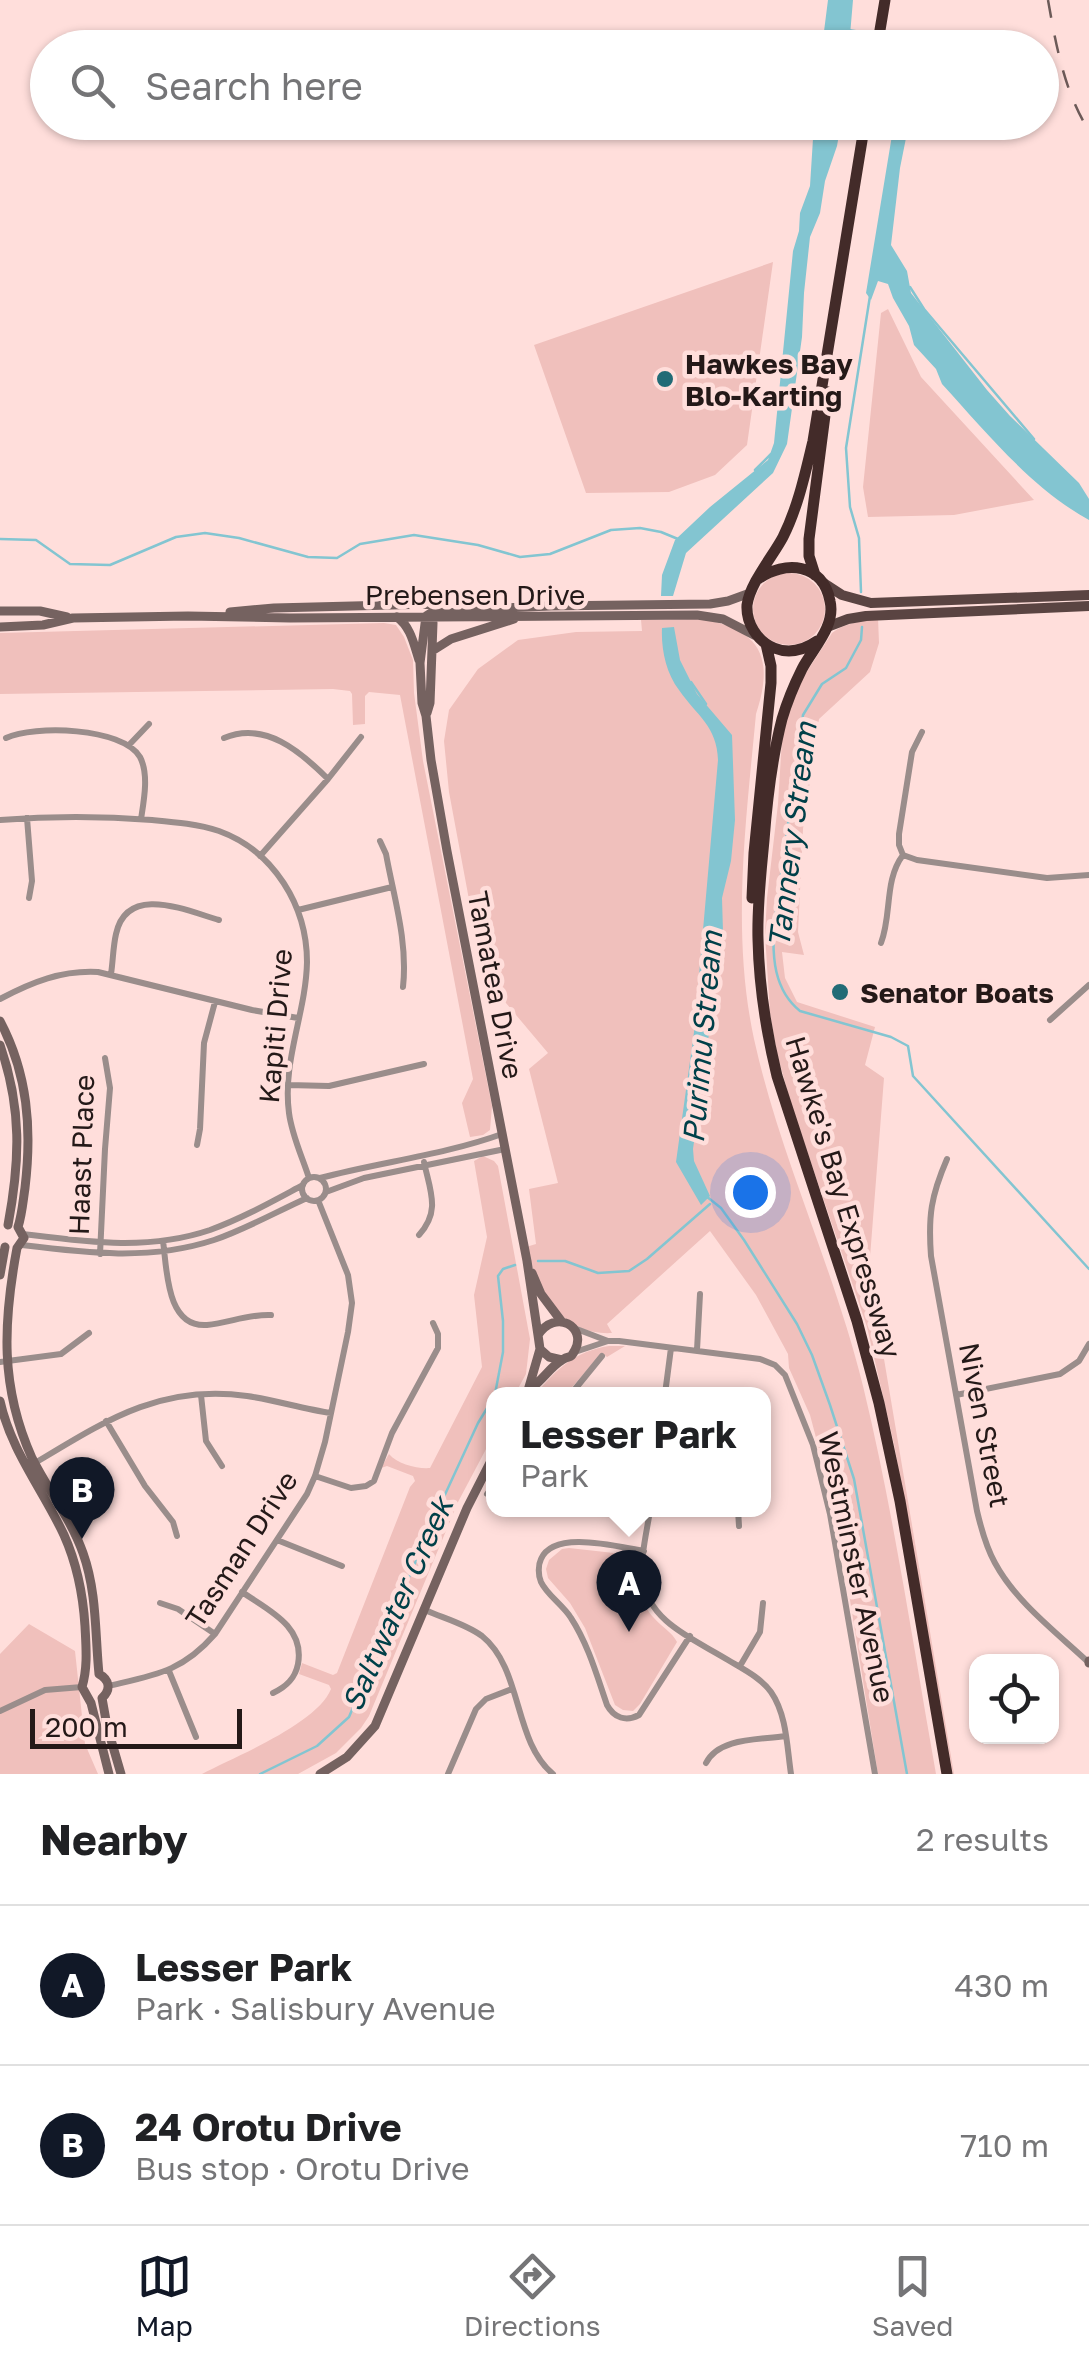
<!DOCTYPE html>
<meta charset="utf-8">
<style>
:root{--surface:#fff;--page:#f2f2f2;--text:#202124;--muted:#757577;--line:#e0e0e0;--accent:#111827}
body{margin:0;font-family:"Golos Text",sans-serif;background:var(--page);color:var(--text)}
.controls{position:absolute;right:30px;bottom:30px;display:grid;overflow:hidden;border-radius:20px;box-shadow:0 2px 8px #0004}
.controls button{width:90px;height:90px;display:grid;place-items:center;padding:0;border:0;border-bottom:2px solid var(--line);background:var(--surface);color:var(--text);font:50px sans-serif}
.scale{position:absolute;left:30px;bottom:25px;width:212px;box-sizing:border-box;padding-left:10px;border:5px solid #241918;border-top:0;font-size:28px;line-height:35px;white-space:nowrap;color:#241918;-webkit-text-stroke:8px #ffdedb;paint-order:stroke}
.you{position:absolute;left:750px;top:1192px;width:35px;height:35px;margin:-25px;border:8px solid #fff;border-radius:50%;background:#1a73e8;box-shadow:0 0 0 15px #1a73e833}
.badge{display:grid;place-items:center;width:65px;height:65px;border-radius:50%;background:var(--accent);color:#fff;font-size:32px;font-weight:700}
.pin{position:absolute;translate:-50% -82px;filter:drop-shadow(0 2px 5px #0008)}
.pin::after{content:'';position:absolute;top:52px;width:35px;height:30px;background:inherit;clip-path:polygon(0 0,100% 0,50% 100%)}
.popup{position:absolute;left:486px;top:1387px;width:285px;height:130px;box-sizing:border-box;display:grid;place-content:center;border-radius:20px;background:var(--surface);filter:drop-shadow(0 2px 8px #0005);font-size:32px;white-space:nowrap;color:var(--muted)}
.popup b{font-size:38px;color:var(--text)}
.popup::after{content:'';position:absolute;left:50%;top:100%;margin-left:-20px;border:20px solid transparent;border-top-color:var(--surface)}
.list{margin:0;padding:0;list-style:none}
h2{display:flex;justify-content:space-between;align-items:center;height:130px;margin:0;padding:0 40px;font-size:42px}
h2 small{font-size:32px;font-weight:400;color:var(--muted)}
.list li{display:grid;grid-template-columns:65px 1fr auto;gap:30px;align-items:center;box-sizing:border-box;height:160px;padding:0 40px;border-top:2px solid var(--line)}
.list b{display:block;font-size:38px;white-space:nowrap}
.list p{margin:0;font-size:32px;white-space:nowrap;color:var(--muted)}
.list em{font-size:32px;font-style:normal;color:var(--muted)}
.icon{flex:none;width:55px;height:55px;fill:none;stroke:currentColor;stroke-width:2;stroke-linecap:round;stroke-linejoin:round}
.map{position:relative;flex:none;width:1089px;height:1774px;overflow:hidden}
.search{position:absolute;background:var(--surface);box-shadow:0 2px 8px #0004;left:30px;right:30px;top:30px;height:110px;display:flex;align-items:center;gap:25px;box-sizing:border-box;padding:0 35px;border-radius:55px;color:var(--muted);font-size:38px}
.sheet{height:450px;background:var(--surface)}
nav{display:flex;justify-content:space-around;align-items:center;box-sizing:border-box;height:140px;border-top:2px solid var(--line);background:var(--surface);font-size:28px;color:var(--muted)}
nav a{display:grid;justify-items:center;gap:5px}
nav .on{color:var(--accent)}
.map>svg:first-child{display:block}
</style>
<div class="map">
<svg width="1089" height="1774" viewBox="0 0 1089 1774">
<rect width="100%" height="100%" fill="#ffdedb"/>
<path fill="#f0c0bc" d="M 773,262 L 747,445 L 715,475 L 669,492 L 586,493 L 534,345 Z
M 888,309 L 921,377 L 1034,500 L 954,515 L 868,517 L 863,487 L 881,313 Z
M753 609a36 36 0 1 1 72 0a36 36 0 1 1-72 0Z
M 878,618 L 879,643 L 870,672 L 819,719 L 803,829 L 798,932 L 804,955 L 782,952 L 785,978 L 797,1002 L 875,1027 L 865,1065 L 884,1078 L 869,1270 L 954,1774 L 953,1774 L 894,1444 L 867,1327 L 791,1104 L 777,1053 L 770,1013 L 765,934 L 767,898 L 778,804 L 782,739 L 790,708 L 802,679 L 832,633 C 845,623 861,621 878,618 Z
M 701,619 C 760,629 775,657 756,714 C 746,821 731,932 754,1039 C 780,1157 834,1268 863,1386 C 894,1514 913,1645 936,1774 L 878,1774 L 836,1513 L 810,1415 L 789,1368 L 788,1354 L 756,1295 L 710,1231 L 607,1324 L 612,1333 C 561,1336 536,1289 526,1247 L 536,1244 L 529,1189 L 558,1183 L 529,1069 L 548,1053 L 495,990 L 486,991 L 449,792 L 444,741 L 449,710 L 478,669 L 518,640 L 576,632 L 642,631 L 641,620 Z
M 384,623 L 396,625 L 404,637 L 413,660 L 414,693 L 423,761 L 492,1106 L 490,1130 L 483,1135 L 470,1137 L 462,1103 L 473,1079 L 400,695 L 369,692 L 365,696 L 365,724 L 353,725 L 352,694 L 350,691 L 333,689 L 0,694 L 0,633 Z
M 483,1156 L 494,1161 L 498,1166 L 530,1339 L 526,1374 L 515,1394 L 494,1394 L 494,1434 L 458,1502 L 369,1716 L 361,1728 L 336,1753 L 298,1774 L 202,1774 C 236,1756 317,1724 331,1689 L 329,1685 L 299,1674 L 302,1663 L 333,1675 L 337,1673 L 410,1487 L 415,1481 L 413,1476 L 387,1466 L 381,1468 L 389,1454 C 397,1464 417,1469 430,1468 L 482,1367 L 474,1295 L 487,1237 L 474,1161 Z
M 609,1346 L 625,1346 L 607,1357 L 602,1353 L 566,1394 L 536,1394 C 556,1369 576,1351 609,1346 Z
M 569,1548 L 632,1555 L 637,1561 C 637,1581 639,1602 654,1618 C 662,1627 672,1632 677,1642 L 640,1704 L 633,1711 L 623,1710 L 615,1705 L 585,1628 L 570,1603 L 548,1578 L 546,1569 L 549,1560 L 562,1549 Z
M 29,1624 L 75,1651 L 85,1744 L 98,1774 L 0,1774 L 0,1654 Z"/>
<path fill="#83c5d1" d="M 828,0 L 853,0 L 849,47 L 822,47 Z
M 814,123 L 841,123 L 837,146 L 825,181 L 820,213 L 810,237 L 804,293 L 802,337 L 787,444 L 773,473 L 686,553 L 673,596 L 661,596 L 662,575 L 675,540 L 710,507 L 768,460 L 774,443 L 793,251 L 799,231 L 800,213 L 810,186 Z
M 894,123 L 909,123 L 900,168 L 891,245 L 907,271 L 911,293 L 987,390 L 1010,416 L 1079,483 L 1089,499 L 1089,520 C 1031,488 986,432 942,384 L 936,369 L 914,345 L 909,326 L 893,298 L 888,284 L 878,281 L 871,300 L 866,293 Z
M 674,627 L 680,660 L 697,694 L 732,735 L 735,820 L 731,861 L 722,898 L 723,932 L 693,1149 L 694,1161 L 710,1196 L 701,1205 L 676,1162 L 694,1032 L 718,760 C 717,726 697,716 679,690 C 666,673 661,649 662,628 Z"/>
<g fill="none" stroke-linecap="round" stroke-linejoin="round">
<path stroke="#83c5d1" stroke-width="2.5" d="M 848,30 L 867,33
M 910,287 L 924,309 L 1034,439
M 755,470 L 771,454
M 0,539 L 36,540 L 70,564 L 110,565 L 176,537 L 205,533 L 239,538 L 308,557 L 337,558 L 360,544 L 414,535 L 478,545 L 520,557 L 550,554 L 611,530 L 640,528 L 661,532 L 678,539
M 861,592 L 859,538 L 850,507 L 846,448 L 870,296
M 862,627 L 861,640 L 846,668 L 822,684 L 803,715 L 774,926 C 772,957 774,990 800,1011 L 891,1037 L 908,1046 L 913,1076 L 1089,1269
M 691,682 L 706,704
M 706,1196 L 721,1208 L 744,1240 L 797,1324 L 812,1355 L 830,1405 L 854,1479 L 907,1774
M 538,1261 L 565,1261 L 598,1273 L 629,1271 L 647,1259 L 710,1204
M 495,1394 L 503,1352 L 503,1321 L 498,1276 L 503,1269 L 515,1265
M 260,1774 L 317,1746 L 349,1717 L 436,1514 L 478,1423 L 494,1397"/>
<path stroke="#9a8d8b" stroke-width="6" d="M 6,738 C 34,725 122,727 140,757 C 149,774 144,800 141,819
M 224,738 C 265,721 300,751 328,779
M 129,745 L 149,724
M 27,818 L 32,881 L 29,898
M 0,820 C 51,816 101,816 152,820 C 174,822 198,824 219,831 C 274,851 307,906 307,962 C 306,1013 282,1061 289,1113 C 292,1136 302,1156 309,1178
M 380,841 L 386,854 C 394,898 408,942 403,987
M 903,855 L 917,860 L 1047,878 L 1089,875
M 903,855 L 899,845 L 899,834 L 912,752 L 922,732
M 260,856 L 328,779 L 361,737
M 298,910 L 392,887
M 881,943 C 892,915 884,880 903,855
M 111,974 C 113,961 113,947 116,934 C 127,883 187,911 219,920
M 0,999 C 32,982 62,970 98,972 L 252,1010 L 298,1018
M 1050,1020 L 1089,985
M 288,1085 L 329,1086 L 424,1064
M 197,1145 L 200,1129 L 204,1043 L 215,1002
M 947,1159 C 931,1196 928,1216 931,1256 L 977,1511 C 981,1528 986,1547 995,1563 C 1016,1602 1056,1632 1088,1662
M302 1189a12 12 0 1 1 24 0a12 12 0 1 1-24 0Z
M 320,1178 C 380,1162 444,1155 502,1134
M 326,1192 L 364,1178 L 505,1149
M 23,1234 C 87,1242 148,1251 210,1230 C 243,1218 273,1201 303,1185
M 419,1235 C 441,1211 430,1191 424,1162
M 163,1241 C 167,1269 166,1328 207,1325 C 229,1323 248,1314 271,1315
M 21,1245 C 86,1253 150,1261 214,1240 C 246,1229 276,1212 307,1198
M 100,1254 L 105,1149 L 110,1088 L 105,1058
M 574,1328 L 608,1341
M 697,1350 L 700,1294
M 575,1352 L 608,1341 L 619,1341 L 760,1359 L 775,1365 L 785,1375 L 813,1445 L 830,1514 L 875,1774
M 0,1362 L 61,1354 L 89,1333
M 571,1394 L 602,1356
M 665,1394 L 671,1348
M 201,1395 L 206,1441 L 222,1466
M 956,1395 L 1060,1374 L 1079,1361 L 1089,1344
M 106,1421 L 145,1486 L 173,1522 L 177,1536
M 35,1463 C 105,1421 160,1384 247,1396 C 275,1400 303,1409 331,1413
M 315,1476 L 351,1488 L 366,1486 L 374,1481 L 392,1433 L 438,1348 L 438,1334 L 433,1323
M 487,1494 L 494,1485
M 650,1510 C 647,1532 640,1556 643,1578 C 647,1622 696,1640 728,1660 C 743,1669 761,1678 771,1692 C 787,1715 787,1748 791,1774
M 738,1510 L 739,1526
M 277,1540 L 342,1566
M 644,1551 C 618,1547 554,1529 541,1559 C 538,1565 538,1575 541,1582 C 547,1595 563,1605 571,1618 C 588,1644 597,1676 607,1705 C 614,1718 626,1722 639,1715 L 690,1636
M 242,1592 C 268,1610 305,1626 298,1664 C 295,1679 286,1687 273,1693
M 160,1603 L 178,1609 L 215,1634
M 425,1610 C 443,1618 466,1624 482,1636 C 523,1669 513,1741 553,1774
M 740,1666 L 760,1632 L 763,1603
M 169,1671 L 196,1737
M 108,1686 C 155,1675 182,1672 215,1634 L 307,1494 L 315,1476 L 325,1442 L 348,1332 L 352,1303 L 348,1275 L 318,1200
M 0,1711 L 45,1690 L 82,1687
M 706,1763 C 719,1737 760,1740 785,1736
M 448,1774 L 476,1709 L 486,1699 L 512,1689"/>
<path stroke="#756260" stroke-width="9" d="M 545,606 L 710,604 L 728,601 L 750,593
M 0,611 L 40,611 L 67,617
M 230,612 L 274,608 L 470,603
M 397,617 C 411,627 414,645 419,660
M 0,627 L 43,625 L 73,618 L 188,616 L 290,618 L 697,615 L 723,619 L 754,635
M 432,651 L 451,639 L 514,619
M 427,713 L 430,703 L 433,623 L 431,616
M 0,1021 C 28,1074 32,1129 25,1188 C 23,1201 22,1215 18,1227
M 0,1045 C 22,1108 20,1161 8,1225
M 18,1227 L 24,1238 L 17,1248 C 3,1323 0,1387 32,1458 C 48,1490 71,1519 83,1553 C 97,1592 95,1634 99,1674
M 532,1273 L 541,1294 L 562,1322
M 0,1275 L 5,1247
M 538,1335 L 527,1261 L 447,851 L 431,760 L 426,716 L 422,703 L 420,663 L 426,616 L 434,611 L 551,606
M 531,1388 C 543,1380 550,1367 562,1360 C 571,1354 569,1361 575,1350 C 587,1327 556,1308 538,1335 L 540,1349 L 549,1357 L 562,1360
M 527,1394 L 540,1349
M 0,1401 C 11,1451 43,1490 64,1535 C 77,1564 83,1594 85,1626 C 86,1647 88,1667 82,1687 L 91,1703 L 109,1774
M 1089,1661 L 1089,1663
M 99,1674 C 110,1680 111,1690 102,1698
M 102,1698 L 107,1726 L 121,1774
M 320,1774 L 347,1757 L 375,1726 L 467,1508 L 494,1455"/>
<path stroke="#5a4442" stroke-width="10" d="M 822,582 L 842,595 L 871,603 L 1089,595
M 827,627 L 848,619 L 866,616 L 1089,606"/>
<path stroke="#432b29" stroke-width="11" d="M 877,48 L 885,0
M 815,575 L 809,556 L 809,539 L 828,392
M 758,579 C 785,560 823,563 830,601 C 836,626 813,648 802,669 C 794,685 787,702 782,719 C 772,758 767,800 764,840 C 761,873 757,906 758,939 C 759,985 766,1031 777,1076 L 857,1321 L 879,1403 L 900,1501 L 947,1774
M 817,641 C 804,650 789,654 774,648 C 757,641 746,623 747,605 C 750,583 773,556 783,537 C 798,507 805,474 813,441 L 865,122
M 752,898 L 754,853 L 771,683 L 771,666 L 766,644"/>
<path stroke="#6c5a58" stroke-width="2.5" stroke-dasharray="18 18" stroke-linecap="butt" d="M 1048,0 C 1056,45 1064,91 1089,131"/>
</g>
<g fill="#226b76" stroke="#ffdedb" stroke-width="4">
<circle cx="665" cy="379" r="10"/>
<circle cx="840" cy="992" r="10"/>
</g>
<g text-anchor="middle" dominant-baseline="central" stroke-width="9" stroke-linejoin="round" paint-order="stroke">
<g font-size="28" font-weight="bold" fill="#241918" stroke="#ffdedb" text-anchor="start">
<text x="685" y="363">Hawkes Bay<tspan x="685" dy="32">Blo-Karting</tspan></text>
<text x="860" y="992">Senator Boats</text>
</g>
<g font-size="28" fill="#241918" stroke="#ffdedb">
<text x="475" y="594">Prebensen Drive</text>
<text transform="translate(496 985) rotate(79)">Tamatea Drive</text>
<text transform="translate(275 1026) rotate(-85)">Kapiti Drive</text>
<text transform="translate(81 1155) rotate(-88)">Haast Place</text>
<text transform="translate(844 1197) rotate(73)">Hawke's Bay Expressway</text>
<text transform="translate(985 1425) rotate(79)">Niven Street</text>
<text transform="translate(241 1549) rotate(-57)">Tasman Drive</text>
<text transform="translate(857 1567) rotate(78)">Westminster Avenue</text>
</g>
<g font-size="30" font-style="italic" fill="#004049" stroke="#ffdedb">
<text transform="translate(792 835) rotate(-83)">Tannery Stream</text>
<text transform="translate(702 1037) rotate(-85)">Purimu Stream</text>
<text transform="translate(397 1604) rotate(-66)">Saltwater Creek</text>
</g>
</g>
</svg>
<div class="controls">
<button><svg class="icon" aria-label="locate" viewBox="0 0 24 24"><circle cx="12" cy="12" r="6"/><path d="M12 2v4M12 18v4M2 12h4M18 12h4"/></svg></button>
</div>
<div class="scale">200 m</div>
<div class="you"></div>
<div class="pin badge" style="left:629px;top:1632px">A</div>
<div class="popup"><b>Lesser Park</b>Park</div>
<div class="pin badge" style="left:82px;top:1539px">B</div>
<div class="search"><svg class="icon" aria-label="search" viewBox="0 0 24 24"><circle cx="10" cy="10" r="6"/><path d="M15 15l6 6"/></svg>Search here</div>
</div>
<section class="sheet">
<h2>Nearby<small>2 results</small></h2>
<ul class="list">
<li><span class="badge">A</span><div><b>Lesser Park</b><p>Park · Salisbury Avenue</p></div><em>430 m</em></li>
<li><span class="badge">B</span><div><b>24 Orotu Drive</b><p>Bus stop · Orotu Drive</p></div><em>710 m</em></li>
</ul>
</section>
<nav>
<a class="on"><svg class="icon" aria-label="map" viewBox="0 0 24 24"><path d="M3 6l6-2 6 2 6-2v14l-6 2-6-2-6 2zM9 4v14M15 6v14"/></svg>Map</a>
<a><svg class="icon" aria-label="directions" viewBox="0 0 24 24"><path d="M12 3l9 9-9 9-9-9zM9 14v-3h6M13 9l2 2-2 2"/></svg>Directions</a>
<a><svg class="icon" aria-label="saved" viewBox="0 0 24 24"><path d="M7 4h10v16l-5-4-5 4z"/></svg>Saved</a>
</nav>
